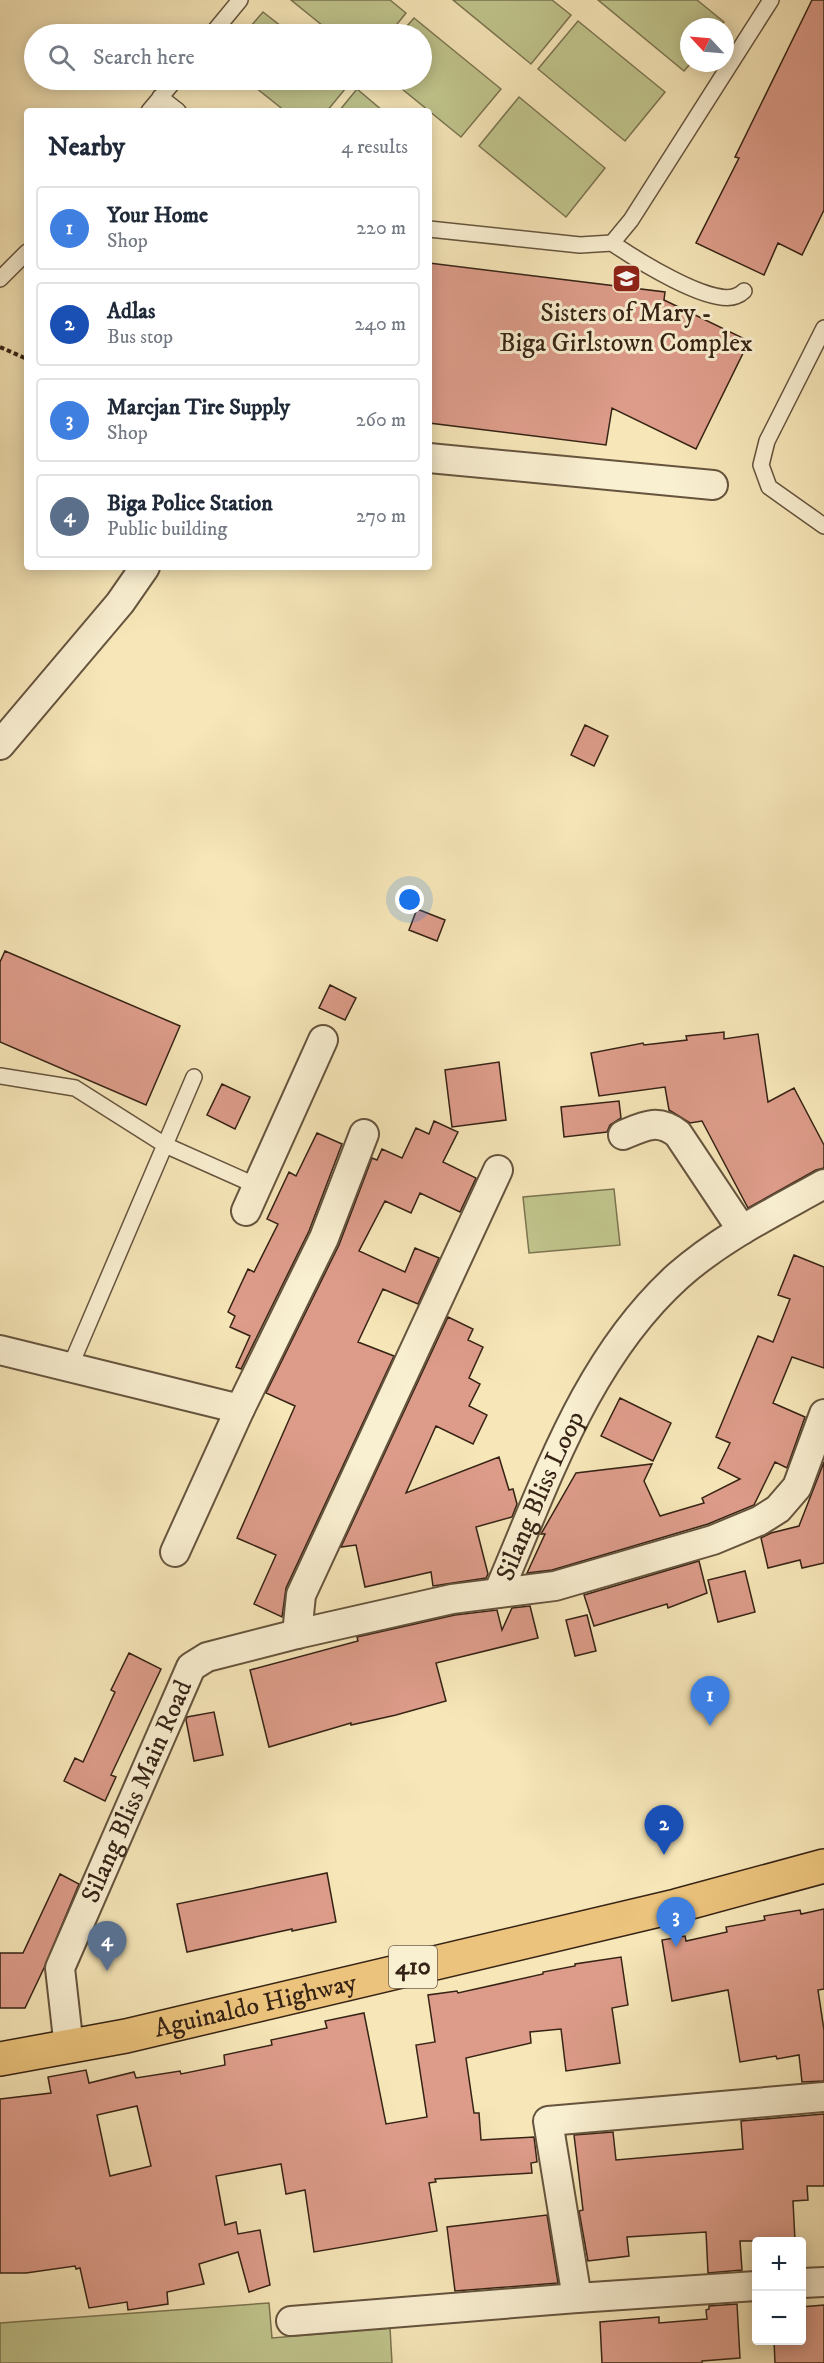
<!DOCTYPE html>
<meta charset="utf-8">
<style>
:root{--surface:#fff;--page:#f2f2f3;--text:#1f2937;--muted:#747a83;--line:#e0e1e3;--accent:#8f2418}
body{margin:0;font-family:"IM FELL DW Pica",serif;background:var(--page);color:var(--text)}
.controls{position:absolute;right:18px;bottom:18px;display:grid;overflow:hidden;border-radius:6px;box-shadow:0 3px 15px #0003}
.controls button{width:54px;height:54px;display:grid;place-items:center;padding:0;border:0;border-bottom:2px solid var(--line);background:var(--surface);color:var(--text);font:30px sans-serif}
.compass{position:absolute;left:680px;top:18px;width:54px;height:54px;border-radius:50%;background:var(--surface);box-shadow:0 3px 15px #0003;rotate:296deg}
.you{position:absolute;left:410px;top:900px;width:21px;height:21px;margin:-15px;border:4px solid #fff;border-radius:50%;background:#1a73e8;box-shadow:0 0 0 9px #1a73e833}
.badge{display:grid;place-items:center;width:39px;height:39px;border-radius:50%;background:var(--accent);color:#fff;font-size:20px;font-weight:700}
.pin{position:absolute;translate:-50% -50px;filter:drop-shadow(0 2px 3px #0008)}
.pin::after{content:'';position:absolute;top:32px;width:21px;height:18px;background:inherit;clip-path:polygon(0 0,100% 0,50% 100%)}
.list{margin:0;padding:0;list-style:none}
h2{display:flex;justify-content:space-between;align-items:center;height:78px;margin:0;padding:0 24px;font-size:26px}
h2 small{font-size:20px;font-weight:400;color:var(--muted)}
.list li{display:grid;grid-template-columns:39px 1fr auto;gap:18px;align-items:center;box-sizing:border-box;height:84px;margin:0 12px 12px;padding:0 12px;border:2px solid var(--line);border-radius:6px}
.list b{display:block;font-size:22px;white-space:nowrap}
.list p{margin:0;font-size:20px;white-space:nowrap;color:var(--muted)}
.list em{font-size:20px;font-style:normal;color:var(--muted)}
.icon{flex:none;width:33px;height:33px;fill:none;stroke:currentColor;stroke-width:2;stroke-linecap:round;stroke-linejoin:round}
.map{position:relative;flex:none;width:824px;height:2363px;overflow:hidden}
.search{position:absolute;background:var(--surface);box-shadow:0 3px 15px #0003;left:24px;top:24px;width:408px;height:66px;display:flex;align-items:center;gap:15px;box-sizing:border-box;padding:0 21px;border-radius:33px;color:var(--muted);font-size:22px}
.panel{position:absolute;background:var(--surface);box-shadow:0 3px 15px #0003;left:24px;top:108px;width:408px;height:462px;border-radius:6px}
.map>svg:first-child{display:block}
</style>
<div class="map">
<svg width="824" height="2363" viewBox="0 0 824 2363">
<rect width="100%" height="100%" fill="#f6e6b8"/>
<filter id="stains"><feTurbulence type="fractalNoise" baseFrequency=".00333" numOctaves="4"/><feColorMatrix values="0 0 0 0 .2 0 0 0 0 .09 0 0 0 0 .02 0 0 0 .5 -.17"/></filter>
<radialGradient id="worn" r=".72"><stop offset=".6" stop-color="#630" stop-opacity="0"/><stop offset="1" stop-color="#630" stop-opacity=".3"/></radialGradient>
<path fill="#c0c48c" stroke="#7b7450" stroke-width="1.5" d="M 291,0 L 390,0 L 406,13 L 389,34 L 333,34 Z
M 453,0 L 552,0 L 571,15 L 531,64 Z
M 598,0 L 697,0 L 724,22 L 720,27 L 689,27 L 689,63 L 691,63 L 684,71 Z
M 263,12 L 291,34 L 244,34 Z
M 414,18 L 501,89 L 461,137 L 391,80 L 422,80 L 422,34 L 400,34 Z
M 578,21 L 665,92 L 625,141 L 538,69 Z
M 246,80 L 345,80 L 350,83 L 327,111 L 285,111 Z
M 357,89 L 383,111 L 339,111 Z
M 519,97 L 605,168 L 566,217 L 479,146 Z
M 614,1189 L 620,1245 L 529,1253 L 523,1197 Z
M 269,2303 L 272,2338 L 390,2328 L 392,2363 L 0,2363 L 0,2323 Z"/>
<path fill="#dd9c8a" stroke="#362315" stroke-width="1.5" fill-rule="evenodd" d="M 812,0 L 824,0 L 824,210 L 802,255 L 778,243 L 764,275 L 696,243 L 739,158 L 735,157 Z
M 429,263 L 665,292 L 664,300 L 749,341 L 696,449 L 612,408 L 606,445 L 429,423 Z
M 585,725 L 608,736 L 594,766 L 571,755 Z
M 417,909 L 445,920 L 437,941 L 409,930 Z
M 5,951 L 180,1026 L 146,1105 L 0,1042 L 0,962 Z
M 330,985 L 356,998 L 345,1020 L 319,1008 Z
M 724,1032 L 724,1039 L 758,1034 L 768,1102 L 794,1088 L 824,1145 L 824,1168 L 816,1170 L 748,1208 L 702,1121 L 690,1123 L 669,1110 L 665,1087 L 599,1096 L 591,1053 L 643,1043 L 644,1045 L 687,1040 L 686,1036 Z
M 499,1062 L 506,1120 L 452,1127 L 445,1070 Z
M 222,1084 L 250,1097 L 235,1129 L 207,1115 Z
M 619,1101 L 621,1118 L 610,1125 L 607,1132 L 564,1137 L 561,1107 Z
M 434,1121 L 458,1132 L 443,1162 L 476,1178 L 460,1212 L 420,1193 L 411,1213 L 385,1201 L 359,1251 L 405,1272 L 415,1248 L 439,1258 L 418,1304 L 383,1289 L 358,1342 L 394,1356 L 286,1588 L 282,1617 L 254,1604 L 276,1555 L 237,1538 L 295,1406 L 266,1393 L 339,1245 L 372,1158 L 377,1160 L 382,1149 L 402,1158 L 416,1128 L 429,1134 Z
M 317,1133 L 342,1144 L 309,1231 L 241,1369 L 236,1367 L 250,1336 L 230,1327 L 235,1316 L 228,1312 L 248,1269 L 254,1272 L 278,1224 L 267,1219 L 289,1172 L 296,1176 Z
M 794,1255 L 824,1267 L 824,1368 L 792,1357 L 773,1403 L 805,1417 L 787,1468 L 775,1462 L 754,1505 L 708,1524 L 552,1570 L 527,1573 L 545,1534 L 541,1534 L 576,1473 L 652,1464 L 644,1481 L 660,1516 L 704,1503 L 702,1498 L 740,1479 L 718,1468 L 730,1443 L 716,1437 L 758,1336 L 773,1342 L 790,1299 L 778,1295 Z
M 448,1317 L 473,1329 L 468,1340 L 483,1347 L 469,1378 L 480,1384 L 469,1406 L 487,1415 L 473,1444 L 436,1426 L 406,1493 L 499,1457 L 509,1490 L 513,1489 L 517,1504 L 512,1517 L 476,1527 L 488,1574 L 486,1578 L 433,1586 L 431,1572 L 365,1587 L 356,1545 L 341,1547 Z
M 620,1398 L 671,1423 L 653,1461 L 601,1436 Z
M 824,1462 L 824,1563 L 802,1568 L 800,1560 L 768,1568 L 761,1538 L 771,1533 L 799,1526 Z
M 699,1561 L 707,1593 L 668,1608 L 667,1604 L 594,1626 L 584,1595 Z
M 745,1571 L 755,1612 L 718,1622 L 708,1580 Z
M 530,1606 L 538,1638 L 436,1663 L 446,1701 L 396,1715 L 351,1725 L 351,1723 L 269,1747 L 250,1670 L 358,1641 L 357,1637 L 455,1615 L 497,1610 L 502,1630 L 512,1608 Z
M 587,1615 L 596,1651 L 575,1656 L 566,1620 Z
M 129,1653 L 161,1669 L 111,1775 L 116,1777 L 105,1801 L 64,1781 L 75,1758 L 83,1762 L 115,1692 L 111,1690 Z
M 214,1712 L 223,1755 L 194,1761 L 186,1720 L 187,1717 Z
M 327,1873 L 336,1922 L 292,1931 L 292,1929 L 187,1952 L 177,1904 Z
M 60,1874 L 79,1884 L 44,1968 L 25,2008 L 0,2008 L 0,1953 L 23,1953 Z
M 824,1909 L 824,1989 L 818,1990 L 824,2030 L 824,2081 L 802,2082 L 799,2055 L 777,2059 L 776,2056 L 740,2062 L 728,1990 L 672,2001 L 662,1940 L 685,1936 L 686,1941 L 727,1932 L 726,1927 L 765,1920 L 764,1916 L 800,1910 L 801,1914 Z
M 621,1957 L 628,2005 L 612,2008 L 620,2063 L 566,2071 L 561,2029 L 530,2032 L 531,2043 L 466,2058 L 474,2113 L 479,2113 L 481,2140 L 534,2137 L 537,2162 L 531,2163 L 532,2173 L 435,2179 L 436,2182 L 429,2183 L 437,2231 L 314,2252 L 305,2190 L 286,2194 L 281,2164 L 216,2176 L 225,2225 L 236,2222 L 238,2234 L 260,2230 L 270,2285 L 249,2292 L 238,2252 L 199,2264 L 204,2284 L 167,2292 L 168,2304 L 128,2310 L 127,2302 L 89,2308 L 80,2268 L 76,2269 L 75,2266 L 26,2273 L 0,2273 L 0,2099 L 51,2093 L 48,2077 L 86,2070 L 89,2083 L 134,2072 L 136,2078 L 180,2071 L 181,2074 L 225,2065 L 224,2055 L 272,2045 L 271,2040 L 327,2028 L 325,2021 L 364,2013 L 386,2124 L 427,2117 L 416,2045 L 435,2042 L 428,1995 L 457,1991 L 458,1993 L 543,1974 L 543,1972 L 575,1966 L 575,1964 ZM 137,2106 L 151,2166 L 110,2176 L 97,2115 Z
M 824,2114 L 824,2186 L 807,2186 L 808,2200 L 793,2201 L 795,2241 L 740,2241 L 742,2270 L 708,2273 L 706,2232 L 627,2237 L 629,2256 L 588,2261 L 579,2211 L 583,2210 L 574,2135 L 613,2132 L 616,2160 L 743,2149 L 741,2121 Z
M 547,2215 L 558,2283 L 455,2291 L 447,2227 Z
M 737,2304 L 740,2358 L 702,2361 L 702,2363 L 602,2363 L 600,2322 L 659,2317 L 659,2323 L 707,2319 L 706,2310 L 709,2309 L 709,2306 Z
M 824,2305 L 824,2363 L 775,2363 L 774,2340 L 801,2340 L 801,2307 Z"/>
<g fill="none" stroke-linecap="round" stroke-linejoin="round">
<defs>
<path id="service" d="M 212,34 L 240,0
M 160,97 L 178,111
M 149,111 L 175,80
M 429,229 L 580,245 L 612,243 L 631,220 L 771,0
M 612,243 C 634,258 711,307 736,296 C 739,295 742,293 744,291
M 0,279 L 27,252
M 824,328 L 767,441 L 761,465 L 769,487 L 824,526
M 0,1076 L 75,1088 L 165,1145 L 257,1186
M 70,1367 L 194,1077"/>
<g id="minor">
<path d="M 429,458 L 713,485"/>
<path d="M 0,745 L 120,603 L 145,567"/>
<path d="M 623,1135 C 644,1126 658,1118 678,1134 L 742,1230"/>
<path d="M 246,1211 L 323,1040"/>
<path d="M 0,1350 L 240,1409"/>
<path d="M 175,1552 L 240,1409 L 324,1238 L 364,1134"/>
<path id="s1" d="M 498,1593 C 546,1482 586,1359 678,1276 C 722,1237 774,1212 824,1184"/>
<path d="M 297,1634 L 301,1595 L 498,1170"/>
<path id="s2" d="M 69,2048 L 60,1968 L 191,1667 L 207,1657 L 297,1634 L 452,1599 L 555,1586 L 713,1540 L 759,1521 L 778,1509 L 797,1487 L 824,1414"/>
<path d="M 802,2283 L 824,2282"/>
<path d="M 577,2298 L 548,2121 L 824,2097"/>
<path d="M 291,2321 L 577,2298 L 756,2286"/>
</g>
<g id="primary">
<path id="s3" d="M 0,2059 L 126,2036 L 676,1906 L 824,1866"/>
</g>
</defs>
<use href="#service" stroke="#66543e" stroke-width="18"/>
<use href="#minor" stroke="#66543e" stroke-width="32"/>
<use href="#primary" stroke="#362315" stroke-width="36"/>
<path stroke="#362315" stroke-width="4" stroke-dasharray="4.5 3" stroke-linecap="butt" d="M 0,347 L 27,359"/>
<use href="#service" stroke="#f9efd1" stroke-width="15"/>
<use href="#minor" stroke="#f9efd1" stroke-width="28"/>
<use href="#primary" stroke="#ebc37c" stroke-width="33"/>
</g>
<defs>
<symbol id="school-square" viewBox="-11 -11 22 22"><rect x="-9" y="-9" width="18" height="18" rx="4" fill="#8f2418" stroke="#f9efd1"/><path d="M0-5L7-2L0 1L-7-2ZM-4 1L0 2.5L4 1V4Q0 6-4 4Z" fill="#fff"/></symbol>
</defs>
<g fill-rule="evenodd">
<use href="#school-square" x="610" y="262" width="33" height="33"/>
</g>
<g text-anchor="middle" dominant-baseline="central" stroke-width="6" stroke-linejoin="round" paint-order="stroke">
<rect fill="#f9efd1" stroke="#70604d" stroke-width="1.5" x="389" y="1946" width="48" height="42" rx="4.5"/>
<g font-size="24" font-weight="bold" fill="#362315">
<text x="413" y="1967">410</text>
</g>
<g font-size="26" fill="#362315" stroke="#f9efd1">
<text x="626" y="313">Sisters of Mary -<tspan x="626" dy="30">Biga Girlstown Complex</tspan></text>
</g>
<g font-size="26" fill="#362315" stroke="#f9efd1">
<text stroke="none"><textPath href="#s1" startOffset="106">Silang Bliss Loop</textPath></text>
<text stroke="none"><textPath href="#s2" startOffset="273">Silang Bliss Main Road</textPath></text>
<text stroke="none"><textPath href="#s3" startOffset="261">Aguinaldo Highway</textPath></text>
</g>
</g>
<rect width="100%" height="100%" filter="url(#stains)"/>
<rect width="100%" height="100%" fill="url(#worn)"/>
</svg>
<div class="controls">
<button>+</button>
<button>−</button>
</div>
<svg class="compass" viewBox="-18 -18 36 36"><path d="M0-13l5 13h-10z" fill="#e53935"/><path d="M0 13l5-13h-10z" fill="#747a83"/></svg>
<div class="you"></div>
<div class="pin badge" style="left:710px;top:1726px;background:#3f7fe0">1</div>
<div class="pin badge" style="left:664px;top:1855px;background:#1a4fb4">2</div>
<div class="pin badge" style="left:676px;top:1947px;background:#3f7fe0">3</div>
<div class="pin badge" style="left:107px;top:1971px;background:#5c6f8a">4</div>
<div class="search"><svg class="icon" aria-label="search" viewBox="0 0 24 24"><circle cx="10" cy="10" r="6"/><path d="M15 15l6 6"/></svg>Search here</div>
<section class="panel">
<h2>Nearby<small>4 results</small></h2>
<ul class="list">
<li><span class="badge" style="background:#3f7fe0">1</span><div><b>Your Home</b><p>Shop</p></div><em>220 m</em></li>
<li><span class="badge" style="background:#1a4fb4">2</span><div><b>Adlas</b><p>Bus stop</p></div><em>240 m</em></li>
<li><span class="badge" style="background:#3f7fe0">3</span><div><b>Marcjan Tire Supply</b><p>Shop</p></div><em>260 m</em></li>
<li><span class="badge" style="background:#5c6f8a">4</span><div><b>Biga Police Station</b><p>Public building</p></div><em>270 m</em></li>
</ul>
</section>
</div>
